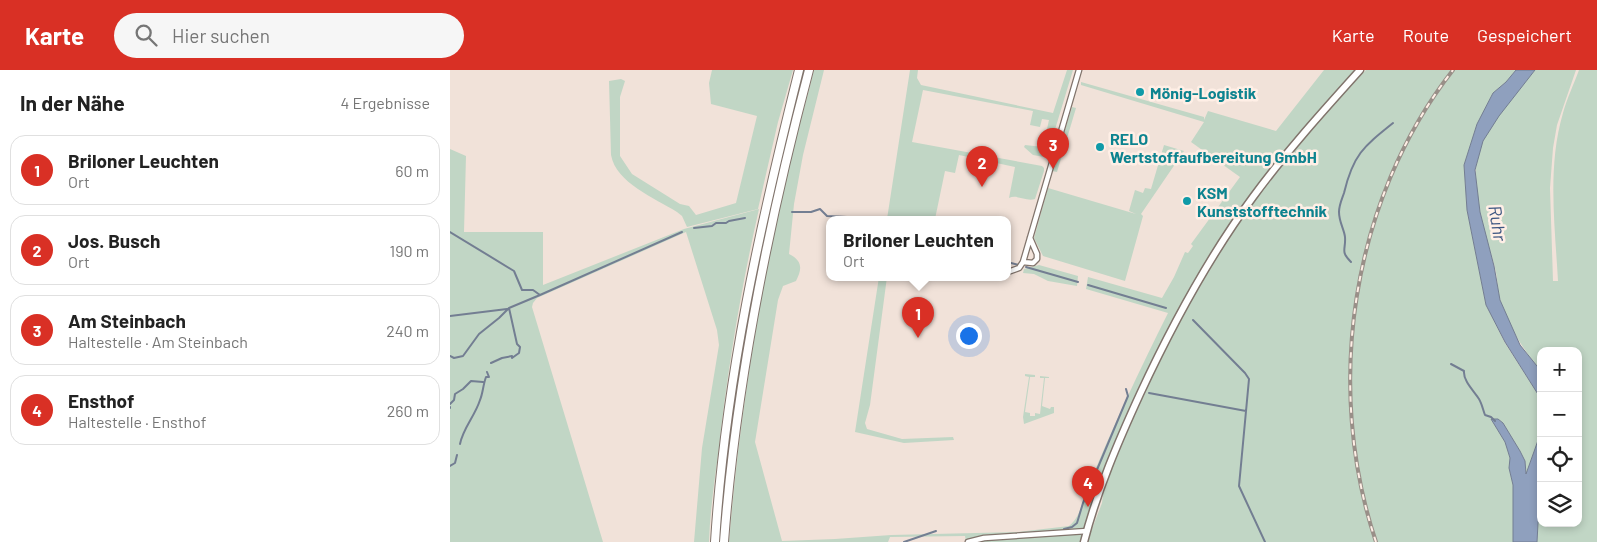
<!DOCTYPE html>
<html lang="de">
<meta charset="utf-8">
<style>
:root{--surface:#fff;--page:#f6f6f6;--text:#222;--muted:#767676;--line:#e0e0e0;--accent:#d93025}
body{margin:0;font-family:Barlow,sans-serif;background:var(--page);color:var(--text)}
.controls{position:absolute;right:15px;bottom:15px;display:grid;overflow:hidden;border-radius:10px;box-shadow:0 2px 8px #0003}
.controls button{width:45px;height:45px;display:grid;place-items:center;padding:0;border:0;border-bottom:1px solid var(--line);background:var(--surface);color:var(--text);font:25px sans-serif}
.you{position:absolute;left:518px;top:265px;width:18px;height:18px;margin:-12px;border:4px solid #fff;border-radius:50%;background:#1a73e8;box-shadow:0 0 0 8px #1a73e833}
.badge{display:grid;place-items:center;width:32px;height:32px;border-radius:50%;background:var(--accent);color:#fff;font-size:16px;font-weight:700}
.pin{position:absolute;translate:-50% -41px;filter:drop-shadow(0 1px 2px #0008)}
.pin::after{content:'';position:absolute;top:26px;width:18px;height:15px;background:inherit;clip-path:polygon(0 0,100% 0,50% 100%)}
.popup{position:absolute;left:376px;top:146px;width:185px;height:65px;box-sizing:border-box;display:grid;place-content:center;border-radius:10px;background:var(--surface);filter:drop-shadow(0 1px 4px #0005);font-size:16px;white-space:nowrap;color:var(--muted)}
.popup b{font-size:19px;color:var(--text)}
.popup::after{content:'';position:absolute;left:50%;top:100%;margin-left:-10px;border:10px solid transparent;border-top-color:var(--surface)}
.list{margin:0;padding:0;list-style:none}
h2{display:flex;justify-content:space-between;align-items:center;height:65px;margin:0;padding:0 20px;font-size:21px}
h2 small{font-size:16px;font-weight:400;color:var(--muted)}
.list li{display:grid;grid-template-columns:32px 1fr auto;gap:15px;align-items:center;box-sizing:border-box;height:70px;margin:0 10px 10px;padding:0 10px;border:1px solid var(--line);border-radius:15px}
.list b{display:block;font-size:19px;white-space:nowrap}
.list p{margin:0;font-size:16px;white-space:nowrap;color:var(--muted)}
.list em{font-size:16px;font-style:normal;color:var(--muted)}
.icon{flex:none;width:28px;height:28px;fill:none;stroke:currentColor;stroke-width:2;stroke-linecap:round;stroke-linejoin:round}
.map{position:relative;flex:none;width:1147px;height:472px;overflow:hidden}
header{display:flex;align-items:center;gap:30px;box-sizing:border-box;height:70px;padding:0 25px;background:var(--accent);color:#fff}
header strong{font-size:24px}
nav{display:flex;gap:28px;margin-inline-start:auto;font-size:18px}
.search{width:350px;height:45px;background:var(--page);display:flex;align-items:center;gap:12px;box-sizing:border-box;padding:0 18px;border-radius:28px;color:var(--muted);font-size:19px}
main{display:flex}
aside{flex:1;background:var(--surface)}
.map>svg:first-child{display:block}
</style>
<header>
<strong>Karte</strong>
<div class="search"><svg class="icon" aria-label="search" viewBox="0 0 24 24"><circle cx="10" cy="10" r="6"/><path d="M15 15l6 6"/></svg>Hier suchen</div>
<nav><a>Karte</a><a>Route</a><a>Gespeichert</a></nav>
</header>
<main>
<aside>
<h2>In der Nähe<small>4 Ergebnisse</small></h2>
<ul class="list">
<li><span class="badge">1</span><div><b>Briloner Leuchten</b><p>Ort</p></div><em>60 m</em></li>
<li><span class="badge">2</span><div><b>Jos. Busch</b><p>Ort</p></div><em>190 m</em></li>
<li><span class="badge">3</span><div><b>Am Steinbach</b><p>Haltestelle · Am Steinbach</p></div><em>240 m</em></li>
<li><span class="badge">4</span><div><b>Ensthof</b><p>Haltestelle · Ensthof</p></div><em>260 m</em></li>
</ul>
</aside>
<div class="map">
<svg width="1147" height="472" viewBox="0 0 1147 472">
<rect width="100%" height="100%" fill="#f1e2d9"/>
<path fill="#c1d6c5" d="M 262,0 L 343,0 L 328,52 L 308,139 L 237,157 L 232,146 L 227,142 C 205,128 166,113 161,85 L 159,11 L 171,9 L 175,11 L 170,27 L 170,86 L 182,104 L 230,134 L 239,136 L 246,145 L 286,133 L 307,46 L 261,34 L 259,13 Z
M 364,0 L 374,0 L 353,85 L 344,134 L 339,184 C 353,191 352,199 346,211 L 333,216 L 328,230 L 305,372 L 332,471 L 385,469 L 441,465 L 568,462 L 619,456 C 631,447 633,428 639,415 C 663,356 690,299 718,243 L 636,219 L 638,207 L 712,228 L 724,207 L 735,182 L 738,183 L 743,176 L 741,174 L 790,107 L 741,72 L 754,52 L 631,15 L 631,12 L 754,47 L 754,50 L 758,41 L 826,61 L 874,0 L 907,0 L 870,40 L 820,100 L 763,181 L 673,356 L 643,429 L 632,472 L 516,472 L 515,466 L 440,467 L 438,472 L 279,472 C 288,361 305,252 328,143 C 338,95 352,48 364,0 Z
M 460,0 L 468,0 L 467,8 L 471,15 L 603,43 L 617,0 L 623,0 L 597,86 L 594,87 L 583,85 L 574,77 L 575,75 L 593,77 L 599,50 L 592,49 L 590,57 L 580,55 L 583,41 L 473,20 L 462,72 L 592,96 L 594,98 L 594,101 L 585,129 C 576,132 567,124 559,128 L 565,97 L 509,85 L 505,103 L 495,101 L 485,149 L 437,149 Z
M 916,0 L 1066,0 L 1056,12 L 1043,23 L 1027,54 L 1014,95 L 1017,140 L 1036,235 L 1055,273 L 1091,329 L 1091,362 L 1076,404 L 1075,391 L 1070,381 L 1053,353 L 1048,349 L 1041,349 L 1055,372 L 1060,388 L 1059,398 L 1063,415 L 1063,472 L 637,472 L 652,433 L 654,416 L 670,375 L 719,271 L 755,206 L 801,134 L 878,40 Z
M 1085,0 L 1126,0 L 1107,55 L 1103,78 L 1100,118 L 1103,211 L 1108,211 C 1105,156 1097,97 1113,43 C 1117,28 1124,14 1129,0 L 1147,0 L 1147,472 L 1087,472 L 1088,434 L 1091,414 L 1091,453 L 1128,453 L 1128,281 L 1091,281 L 1091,301 C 1073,279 1060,259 1051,232 C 1047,221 1048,209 1045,198 C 1035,160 1015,109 1033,71 C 1044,47 1069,20 1085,0 Z
M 622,37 L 626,38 L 607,102 L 602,101 Z
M 714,75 L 734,81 L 691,144 L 693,146 L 675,211 L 593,186 L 584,168 L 598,118 L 686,144 L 679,141 L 685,120 L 693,123 L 695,118 L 701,119 Z
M 0,79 L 16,86 L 14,162 L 93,162 L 93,215 L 234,159 L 309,139 C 291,218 278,297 269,377 C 265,408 260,440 259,472 L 244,472 L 252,378 L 269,275 L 267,260 L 236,162 L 87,228 L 83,233 L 82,237 L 153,472 L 0,472 Z
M 589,195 L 628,206 L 627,216 L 598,211 L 584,204 L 573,203 L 574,199 Z
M 429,207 L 437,207 L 420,335 L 415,353 L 417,359 L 452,369 L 503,367 L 504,370 L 454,373 L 405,362 Z
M 575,304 L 585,305 L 585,307 L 580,307 L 575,342 L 580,343 L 580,346 L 585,346 L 585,343 L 590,344 L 594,308 L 590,308 L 590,306 L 599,307 L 599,308 L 595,308 L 592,336 L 600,339 L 601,337 L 604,337 L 604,343 L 574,354 L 573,347 L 579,307 L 575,306 Z"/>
<path fill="#8fa0be" stroke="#737e92" d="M 1066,0 L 1085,0 L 1049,46 L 1033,71 L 1025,100 L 1030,142 L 1044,196 L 1050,230 L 1070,275 L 1091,301 L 1091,329 L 1055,272 L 1036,235 L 1017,140 L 1014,95 L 1027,54 L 1043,23 L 1056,12 Z
M 1041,349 L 1048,349 L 1053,353 L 1070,381 L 1075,391 L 1076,404 L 1091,362 C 1091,399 1089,435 1087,472 L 1063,472 L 1063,415 L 1059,398 L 1060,388 L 1055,372 Z"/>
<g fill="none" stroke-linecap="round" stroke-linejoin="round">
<path stroke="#737e92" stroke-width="2" d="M 342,142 L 361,142 L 370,139 L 377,146 L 397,147 L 405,149
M 244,158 L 262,156 L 266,153 L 276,153 L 279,151 L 295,148
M 0,162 L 64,201 L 72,220 L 83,220 L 90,225 L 232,162
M 557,192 L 569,195
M 901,192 C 890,181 896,180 895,167 C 894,159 889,152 889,142 C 889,135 892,129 894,123 C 903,85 913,77 943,53
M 576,197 L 628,212
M 638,215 L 716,238
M 0,246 L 57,239
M 743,250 L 795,303 L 799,309 L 789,416 L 815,472
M 0,286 L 4,288 L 13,286 L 29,264 L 49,248 L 59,238
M 41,293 L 52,288 L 62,286 L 62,288 L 69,283 L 70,277 L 67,274 L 59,238 L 90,225
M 1001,294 L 1014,301 C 1013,311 1024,321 1029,329 C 1032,334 1033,340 1035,345 L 1041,347 L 1045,351
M 699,323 L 796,341
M 0,334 L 4,330 L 5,324 L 13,319 L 21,311 L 33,312
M 0,337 L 0,338
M 10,374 C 13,358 25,346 30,330 C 33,323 33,315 36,307 L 39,307 L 37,302
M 0,396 L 5,393 L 7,385
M 614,459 L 622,457 L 627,453 L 633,433 L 678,326 L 676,319
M 454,472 L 486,461"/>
<defs>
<path id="street" d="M 573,192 L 583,193 L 587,189 L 587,184 L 580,168
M 558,202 L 569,198 L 573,192 L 629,0
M 518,472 L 534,468 L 637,461"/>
<path id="secondary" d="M 634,472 C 647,421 668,372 690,324 C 722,255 758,188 803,127 C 836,82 873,41 910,0"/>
<path id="highway" d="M 265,472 C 275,312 310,155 349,0
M 274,472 C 286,312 318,155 359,0"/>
</defs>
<use href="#street" stroke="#81746c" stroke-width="7"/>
<use href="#secondary" stroke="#81746c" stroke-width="9"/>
<use href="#highway" stroke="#81746c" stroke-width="10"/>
<use href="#street" stroke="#fff" stroke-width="4.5"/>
<use href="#secondary" stroke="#fff" stroke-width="6"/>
<use href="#highway" stroke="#fff" stroke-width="8"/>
<defs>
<path id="rail" d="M 926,472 C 874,317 901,130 1003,0"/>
</defs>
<use href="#rail" stroke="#998f88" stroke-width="4"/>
<use href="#rail" stroke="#ffefe6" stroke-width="2" stroke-dasharray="5.5" stroke-linecap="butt"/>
</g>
<g fill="#0f9aa8" stroke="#ffefe6" stroke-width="2">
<circle cx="690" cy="22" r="5"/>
<circle cx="650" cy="77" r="5"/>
<circle cx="737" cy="131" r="5"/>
</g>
<g text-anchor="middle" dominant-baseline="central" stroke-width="5" stroke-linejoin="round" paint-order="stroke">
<g font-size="16" font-weight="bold" fill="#0d838f" stroke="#ffefe6" text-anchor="start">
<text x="700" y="22">Mönig-Logistik</text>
<text x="660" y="68">RELO<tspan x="660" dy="18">Wertstoffaufbereitung GmbH</tspan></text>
<text x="747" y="122">KSM<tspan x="747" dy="18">Kunststofftechnik</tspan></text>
</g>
<g font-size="18" font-style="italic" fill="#3d5682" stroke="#ffefe6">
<text transform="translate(1048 153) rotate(81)">Ruhr</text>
</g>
</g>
</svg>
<div class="controls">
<button>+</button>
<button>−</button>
<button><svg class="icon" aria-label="locate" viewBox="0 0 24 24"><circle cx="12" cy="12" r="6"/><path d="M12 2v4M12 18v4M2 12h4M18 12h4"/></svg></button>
<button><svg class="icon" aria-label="layers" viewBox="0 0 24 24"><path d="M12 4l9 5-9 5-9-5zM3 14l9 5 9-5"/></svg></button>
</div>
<div class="you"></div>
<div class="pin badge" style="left:468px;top:268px">1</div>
<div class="popup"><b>Briloner Leuchten</b>Ort</div>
<div class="pin badge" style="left:532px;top:117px">2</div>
<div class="pin badge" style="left:603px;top:99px">3</div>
<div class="pin badge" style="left:638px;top:437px">4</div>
</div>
</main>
